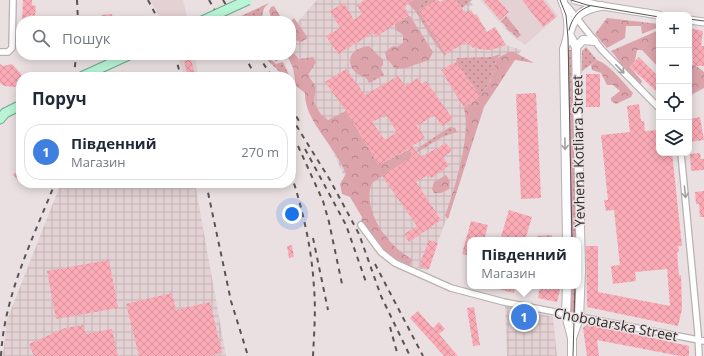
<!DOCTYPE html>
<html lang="uk">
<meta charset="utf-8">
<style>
:root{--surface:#fff;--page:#f2f2f3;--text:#1f2937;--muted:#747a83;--line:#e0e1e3;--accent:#0f766e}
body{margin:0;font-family:"Open Sans",sans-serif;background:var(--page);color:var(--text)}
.controls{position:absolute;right:12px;top:12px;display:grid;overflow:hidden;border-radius:8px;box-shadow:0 2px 10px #0003}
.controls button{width:36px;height:36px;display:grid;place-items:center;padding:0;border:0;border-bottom:1px solid var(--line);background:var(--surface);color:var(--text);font:20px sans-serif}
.you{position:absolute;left:292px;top:214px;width:14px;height:14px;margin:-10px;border:3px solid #fff;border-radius:50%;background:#1a73e8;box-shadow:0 0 0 6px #1a73e833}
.badge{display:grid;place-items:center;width:26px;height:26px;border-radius:50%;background:var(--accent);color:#fff;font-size:13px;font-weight:700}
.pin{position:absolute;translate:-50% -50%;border:2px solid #fff;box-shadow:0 1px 4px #0006}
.popup{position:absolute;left:467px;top:237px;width:114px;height:52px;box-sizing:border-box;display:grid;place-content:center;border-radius:8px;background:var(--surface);filter:drop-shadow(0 1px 3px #0005);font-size:13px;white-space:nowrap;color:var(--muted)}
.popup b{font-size:15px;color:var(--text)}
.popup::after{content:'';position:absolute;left:50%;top:100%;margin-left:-8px;border:8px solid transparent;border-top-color:var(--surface)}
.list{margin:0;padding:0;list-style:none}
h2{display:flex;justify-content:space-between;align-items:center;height:52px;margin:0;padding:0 16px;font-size:17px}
h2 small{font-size:13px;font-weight:400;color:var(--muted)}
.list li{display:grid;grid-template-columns:26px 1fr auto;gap:12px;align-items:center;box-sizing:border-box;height:56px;margin:0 8px 8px;padding:0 8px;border:1px solid var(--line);border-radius:16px}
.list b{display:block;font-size:15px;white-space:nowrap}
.list p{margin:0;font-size:13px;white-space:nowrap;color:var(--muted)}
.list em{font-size:13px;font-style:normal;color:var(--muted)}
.icon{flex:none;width:22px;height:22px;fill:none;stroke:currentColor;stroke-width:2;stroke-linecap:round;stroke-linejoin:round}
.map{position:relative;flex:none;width:704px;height:356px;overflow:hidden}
.search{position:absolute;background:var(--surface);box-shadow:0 2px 10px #0003;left:16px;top:16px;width:280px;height:44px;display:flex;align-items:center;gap:10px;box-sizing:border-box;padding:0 14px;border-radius:16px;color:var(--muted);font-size:15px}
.panel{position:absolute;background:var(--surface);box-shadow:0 2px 10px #0003;left:16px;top:72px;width:280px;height:116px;border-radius:16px}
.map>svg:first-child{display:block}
</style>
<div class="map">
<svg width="704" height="356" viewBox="0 0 704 356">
<defs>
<pattern id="industrial-grid" width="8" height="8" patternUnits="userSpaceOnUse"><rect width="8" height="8" fill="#e3d1d3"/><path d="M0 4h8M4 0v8" fill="none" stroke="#c3b4b5"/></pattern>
<pattern id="grass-dots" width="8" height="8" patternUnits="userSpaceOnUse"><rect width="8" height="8" fill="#dca3aa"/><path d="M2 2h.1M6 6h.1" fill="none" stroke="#b3858b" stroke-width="1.8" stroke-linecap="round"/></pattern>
<pattern id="forest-crowns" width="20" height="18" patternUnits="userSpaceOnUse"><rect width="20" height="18" fill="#dca3aa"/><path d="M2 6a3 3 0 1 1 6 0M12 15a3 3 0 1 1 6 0" fill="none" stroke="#b3858b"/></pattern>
<pattern id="wetland-marsh" width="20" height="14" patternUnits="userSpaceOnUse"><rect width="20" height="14" fill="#dca3aa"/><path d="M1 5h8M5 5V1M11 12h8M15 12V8" fill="none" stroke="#b3858b"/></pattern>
<pattern id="building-cross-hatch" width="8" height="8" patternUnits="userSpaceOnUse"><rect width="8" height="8" fill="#fbabb6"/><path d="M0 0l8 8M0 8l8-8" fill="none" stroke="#d7939d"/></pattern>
</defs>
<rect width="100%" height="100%" fill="#eae0e1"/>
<path fill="#e3d1d3" d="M 150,0 L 183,0 L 188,21 L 162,21 Z
M 480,0 L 546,0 L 558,16 L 525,45 L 511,35 Z
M 177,55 L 195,55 L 198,77 L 184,77 Z"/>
<path fill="url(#industrial-grid)" d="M 317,0 L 469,0 L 473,5 L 469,8 L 474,15 L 476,14 L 487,32 L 495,27 L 506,45 L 522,50 L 514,60 L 483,106 L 459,185 L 427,271 L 409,265 L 373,238 L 288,55 L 291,55 L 291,40 L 295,25 Z
M 61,183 L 195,183 L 226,356 L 3,356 L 7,320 Z
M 505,305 L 553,317 L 557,356 L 507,356 Z"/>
<path fill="url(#grass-dots)" d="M 419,0 L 437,0 L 419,11 L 422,3 Z
M 456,0 L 472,0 L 462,8 Z
M 269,3 L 264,8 L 261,21 L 238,21 L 237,18 Z
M 506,16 L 521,35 L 517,38 L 501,21 Z
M 586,47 L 597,60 L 582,71 L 582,51 Z
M 567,50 L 573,50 L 577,240 L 570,240 Z
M 501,54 L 496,59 C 494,74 489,85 480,96 L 456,62 L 457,58 L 491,57 Z
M 262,55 L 267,55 L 276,64 L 283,62 L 290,77 L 285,77 Z
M 450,127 L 455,128 L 457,132 L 442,137 L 416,153 L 418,148 Z
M 570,286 L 577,286 L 575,312 L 569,311 Z"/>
<path fill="url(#forest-crowns)" d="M 413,0 L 419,0 L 422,3 L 419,11 L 446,54 L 445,56 C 435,45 425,27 418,15 C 416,10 410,7 408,2 Z
M 274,6 L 283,21 L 272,21 L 269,11 L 271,7 Z
M 408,16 L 410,16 L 433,52 L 429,60 L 406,68 L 395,69 L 386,57 L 385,52 L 393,46 L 397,47 L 403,43 L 403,35 L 395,29 L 395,24 Z
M 506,16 L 519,32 L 517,33 L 514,30 L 510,32 L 506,28 L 509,26 Z
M 294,18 L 308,38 L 301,42 L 295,40 L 291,44 L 291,21 Z
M 607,18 L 659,24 L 659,27 L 642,34 L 641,26 L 626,26 L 625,38 L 607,48 L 595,34 Z
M 659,30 L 659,68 L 642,50 L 637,50 L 635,61 L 630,67 L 642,81 L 641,84 C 627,78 621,61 611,51 Z
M 369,46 L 383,60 L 383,65 L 367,78 C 345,72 343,49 369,46 Z
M 291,47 L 291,50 L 299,59 L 313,57 L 316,62 L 308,75 L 316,87 L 314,102 L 320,113 L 328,120 L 346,111 L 379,165 L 410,149 L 413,151 L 412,157 L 372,183 C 361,211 389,247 412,259 L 410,266 C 381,253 379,245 361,221 L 362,217 L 350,197 L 342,194 L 340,184 L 346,174 C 337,148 304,121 305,93 L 296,86 L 293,68 L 287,55 L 291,55 Z
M 509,52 L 514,52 L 534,63 L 515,60 L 484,107 L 448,219 L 445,216 C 455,188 471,136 464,108 C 484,94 493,84 496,59 Z
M 597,60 C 609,64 625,84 633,93 L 631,97 L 616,104 L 611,101 L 611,98 L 620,91 L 613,85 L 607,85 L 601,73 L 592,70 L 591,65 Z
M 689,63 L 699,68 L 704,72 L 704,88 L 689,96 Z
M 446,175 L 450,181 L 449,189 L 441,193 L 434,193 L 432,189 L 434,182 Z"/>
<path fill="url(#wetland-marsh)" d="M 380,67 L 384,75 L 369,83 L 365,76 Z"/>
<path fill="url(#building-cross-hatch)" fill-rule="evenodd" d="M 23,0 L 32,0 L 32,5 L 36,6 L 35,16 L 31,15 L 31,21 L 22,21 Z
M 365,0 L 413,0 L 406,5 L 405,8 L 409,15 L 376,37 L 373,33 L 338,54 L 326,36 L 340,28 L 330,11 L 344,3 L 354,20 L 362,14 L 357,5 Z
M 437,0 L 441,2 L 444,0 L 456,0 L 465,13 L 471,10 L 474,15 L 476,14 L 487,32 L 495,27 L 506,45 L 491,50 L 478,49 L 476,46 L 473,48 L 466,42 L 446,54 L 419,11 Z
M 483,0 L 498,0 L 509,12 L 500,20 Z
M 522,0 L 543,0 L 556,17 L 543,27 Z
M 112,14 L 113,21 L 102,21 L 101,15 Z
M 689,28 L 703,31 L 701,46 L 704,46 L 704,66 L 693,66 L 692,42 L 689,42 Z
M 271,55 L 286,55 L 276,62 Z
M 639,57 L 659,77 L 659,88 L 656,91 L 630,67 Z
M 191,59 L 195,75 L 188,77 L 184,61 Z
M 456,62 L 480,96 L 464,108 L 441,70 Z
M 0,64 L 3,66 L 12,64 L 21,74 L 21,81 L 16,87 L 4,86 L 0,83 Z
M 346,69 L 365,95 L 398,76 L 405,86 L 418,78 L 422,84 L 426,81 L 453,119 L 442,126 L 434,115 L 417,126 L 425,138 L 412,146 L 421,157 L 446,143 L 452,151 L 443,157 L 449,166 L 431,178 L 428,175 L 416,182 L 441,220 L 409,242 L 404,234 L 417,226 L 382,176 L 413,156 L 408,149 L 379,165 L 346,111 L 325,82 ZM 386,115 L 397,132 L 385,140 L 372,122 Z
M 586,74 L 600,74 L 600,107 L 586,107 Z
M 536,93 L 541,198 L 521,199 L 516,94 Z
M 639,104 L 641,121 L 644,121 L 645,131 L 659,130 L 659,153 L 672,153 L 682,246 L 678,246 L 679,252 L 677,252 L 679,276 L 681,275 L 682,309 L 678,326 L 587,307 L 586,246 L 598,246 L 598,292 L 670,306 L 667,269 L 635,272 L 636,281 L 613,284 L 611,266 L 620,265 L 614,210 L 606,211 L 604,200 L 608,200 L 601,135 L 630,132 L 627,106 Z
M 700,117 L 704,140 L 689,142 L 689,119 Z
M 700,153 L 701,159 L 704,159 L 704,170 L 691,171 L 690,154 Z
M 21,167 L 21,177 L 18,180 L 13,175 Z
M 704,191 L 704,217 L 700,217 L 699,204 L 696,204 L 695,192 Z
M 509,210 L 532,217 L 525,240 L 500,240 Z
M 471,221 L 488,225 L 484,240 L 470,240 L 470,256 L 462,254 Z
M 552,235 L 552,240 L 537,240 L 537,236 Z
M 429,240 L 438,243 L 429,269 L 419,266 Z
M 292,245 L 294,257 L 289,258 L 287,246 Z
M 109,260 L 118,308 L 56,319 L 47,271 Z
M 495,286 L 515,286 L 514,293 L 495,288 Z
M 540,286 L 551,288 L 551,286 L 561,286 L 557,302 L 538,298 Z
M 172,293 L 176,310 L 210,302 L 222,353 L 208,356 L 139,356 L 126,304 Z
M 474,307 L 480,345 L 473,346 L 467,308 Z
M 418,311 L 433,328 L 439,322 L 445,329 L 439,334 L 458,356 L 444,356 L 410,318 Z
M 588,324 L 689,346 L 689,356 L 680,356 L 597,340 L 599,356 L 587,356 L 583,328 Z
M 83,325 L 86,334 L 112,329 L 118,356 L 34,356 L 29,344 L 65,328 Z"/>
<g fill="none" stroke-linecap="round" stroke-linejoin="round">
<defs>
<path id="minor" d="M 567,6 L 602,50 L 659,108
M 0,52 L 8,52 L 12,48 L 13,0
M 681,153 L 698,333 L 699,356
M 361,225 L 381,252 L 395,263 L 451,288 L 504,302 L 704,341"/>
<path id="tertiary" d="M 575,0 L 596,5 L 659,15
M 689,20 L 704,22"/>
<path id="secondary" d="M 562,0 C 570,17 571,32 564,49 L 567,240
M 570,31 C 575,14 584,9 601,6
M 570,36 L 576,47 L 581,270 L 579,318 L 572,338
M 576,47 L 583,40 L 594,41
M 567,286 L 566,315 L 572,338 L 572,356"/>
<path id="primary" d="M 81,77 L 129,55
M 0,119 L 5,113 L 21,105"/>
</defs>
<use href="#minor" stroke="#b9b0b1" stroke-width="8"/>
<use href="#tertiary" stroke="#b9b0b1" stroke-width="9"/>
<use href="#secondary" stroke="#b9b0b1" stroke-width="10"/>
<use href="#primary" stroke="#6aaa8b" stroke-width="11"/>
<use href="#minor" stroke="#fff" stroke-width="5.5"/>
<use href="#tertiary" stroke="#fff" stroke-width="7"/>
<use href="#secondary" stroke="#fff" stroke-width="8"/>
<use href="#primary" stroke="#b9f4d7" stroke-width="9"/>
<path stroke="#595454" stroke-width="1" d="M 560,0 L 566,15 L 568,38 L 572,240
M 571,0 L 587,5 L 659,17
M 689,19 L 704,21
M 569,30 C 572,18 578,10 590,6
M 573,356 L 575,286"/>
<path stroke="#595454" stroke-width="2" stroke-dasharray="5 5" stroke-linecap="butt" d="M 77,0 L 78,21
M 148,0 L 159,21
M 209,0 L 221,21
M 223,0 L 236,21
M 175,55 L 181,77
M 244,55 L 256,77
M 258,55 L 272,77
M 74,77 L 76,55
M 291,108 L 299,121
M 291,117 L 330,180 L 359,234 L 381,296 L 410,356
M 298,146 L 323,201 L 329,222 L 342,284
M 305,149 L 346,225 L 367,285
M 291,161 L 296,178
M 291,174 C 303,210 312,250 314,288 C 316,311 314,334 313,356
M 206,183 L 231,301 L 248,356
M 313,238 L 328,310
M 375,264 L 423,356
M 390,327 L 398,356
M 1,356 C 4,295 33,239 55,183"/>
<defs>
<path id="primary-bridge" d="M 202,21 L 248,0"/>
</defs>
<use href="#primary-bridge" stroke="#6aaa8b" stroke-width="11" stroke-linecap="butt"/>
<use href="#primary-bridge" stroke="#b9f4d7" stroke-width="9"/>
</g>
<defs><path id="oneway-shaft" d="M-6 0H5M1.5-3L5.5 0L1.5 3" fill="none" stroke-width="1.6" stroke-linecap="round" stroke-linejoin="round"/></defs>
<g stroke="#a2a0a0">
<use href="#oneway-shaft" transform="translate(620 69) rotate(46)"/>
<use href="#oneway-shaft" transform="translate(565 144) rotate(89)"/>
<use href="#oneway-shaft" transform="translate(685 192) rotate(84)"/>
</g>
<g text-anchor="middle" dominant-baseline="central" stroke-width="3" stroke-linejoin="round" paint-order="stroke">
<g font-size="14" fill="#302d2d" stroke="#eae0e1">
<text transform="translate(578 151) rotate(-91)">Yevhena Kotliara Street</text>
<text transform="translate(616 324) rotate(11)">Chobotarska Street</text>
</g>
</g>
</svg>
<div class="controls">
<button>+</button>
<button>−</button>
<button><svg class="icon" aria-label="locate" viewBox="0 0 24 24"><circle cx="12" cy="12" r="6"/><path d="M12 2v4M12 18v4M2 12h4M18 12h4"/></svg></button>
<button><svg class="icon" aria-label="layers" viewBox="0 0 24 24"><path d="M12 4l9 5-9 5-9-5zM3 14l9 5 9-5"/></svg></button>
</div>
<div class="you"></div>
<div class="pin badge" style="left:524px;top:317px;background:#3f7fe0">1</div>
<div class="popup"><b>Південний</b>Магазин</div>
<div class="search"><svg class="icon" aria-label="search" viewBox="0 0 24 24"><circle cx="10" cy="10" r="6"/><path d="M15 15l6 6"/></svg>Пошук</div>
<section class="panel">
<h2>Поруч<small></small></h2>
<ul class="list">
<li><span class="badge" style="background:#3f7fe0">1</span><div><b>Південний</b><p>Магазин</p></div><em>270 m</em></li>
</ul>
</section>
</div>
